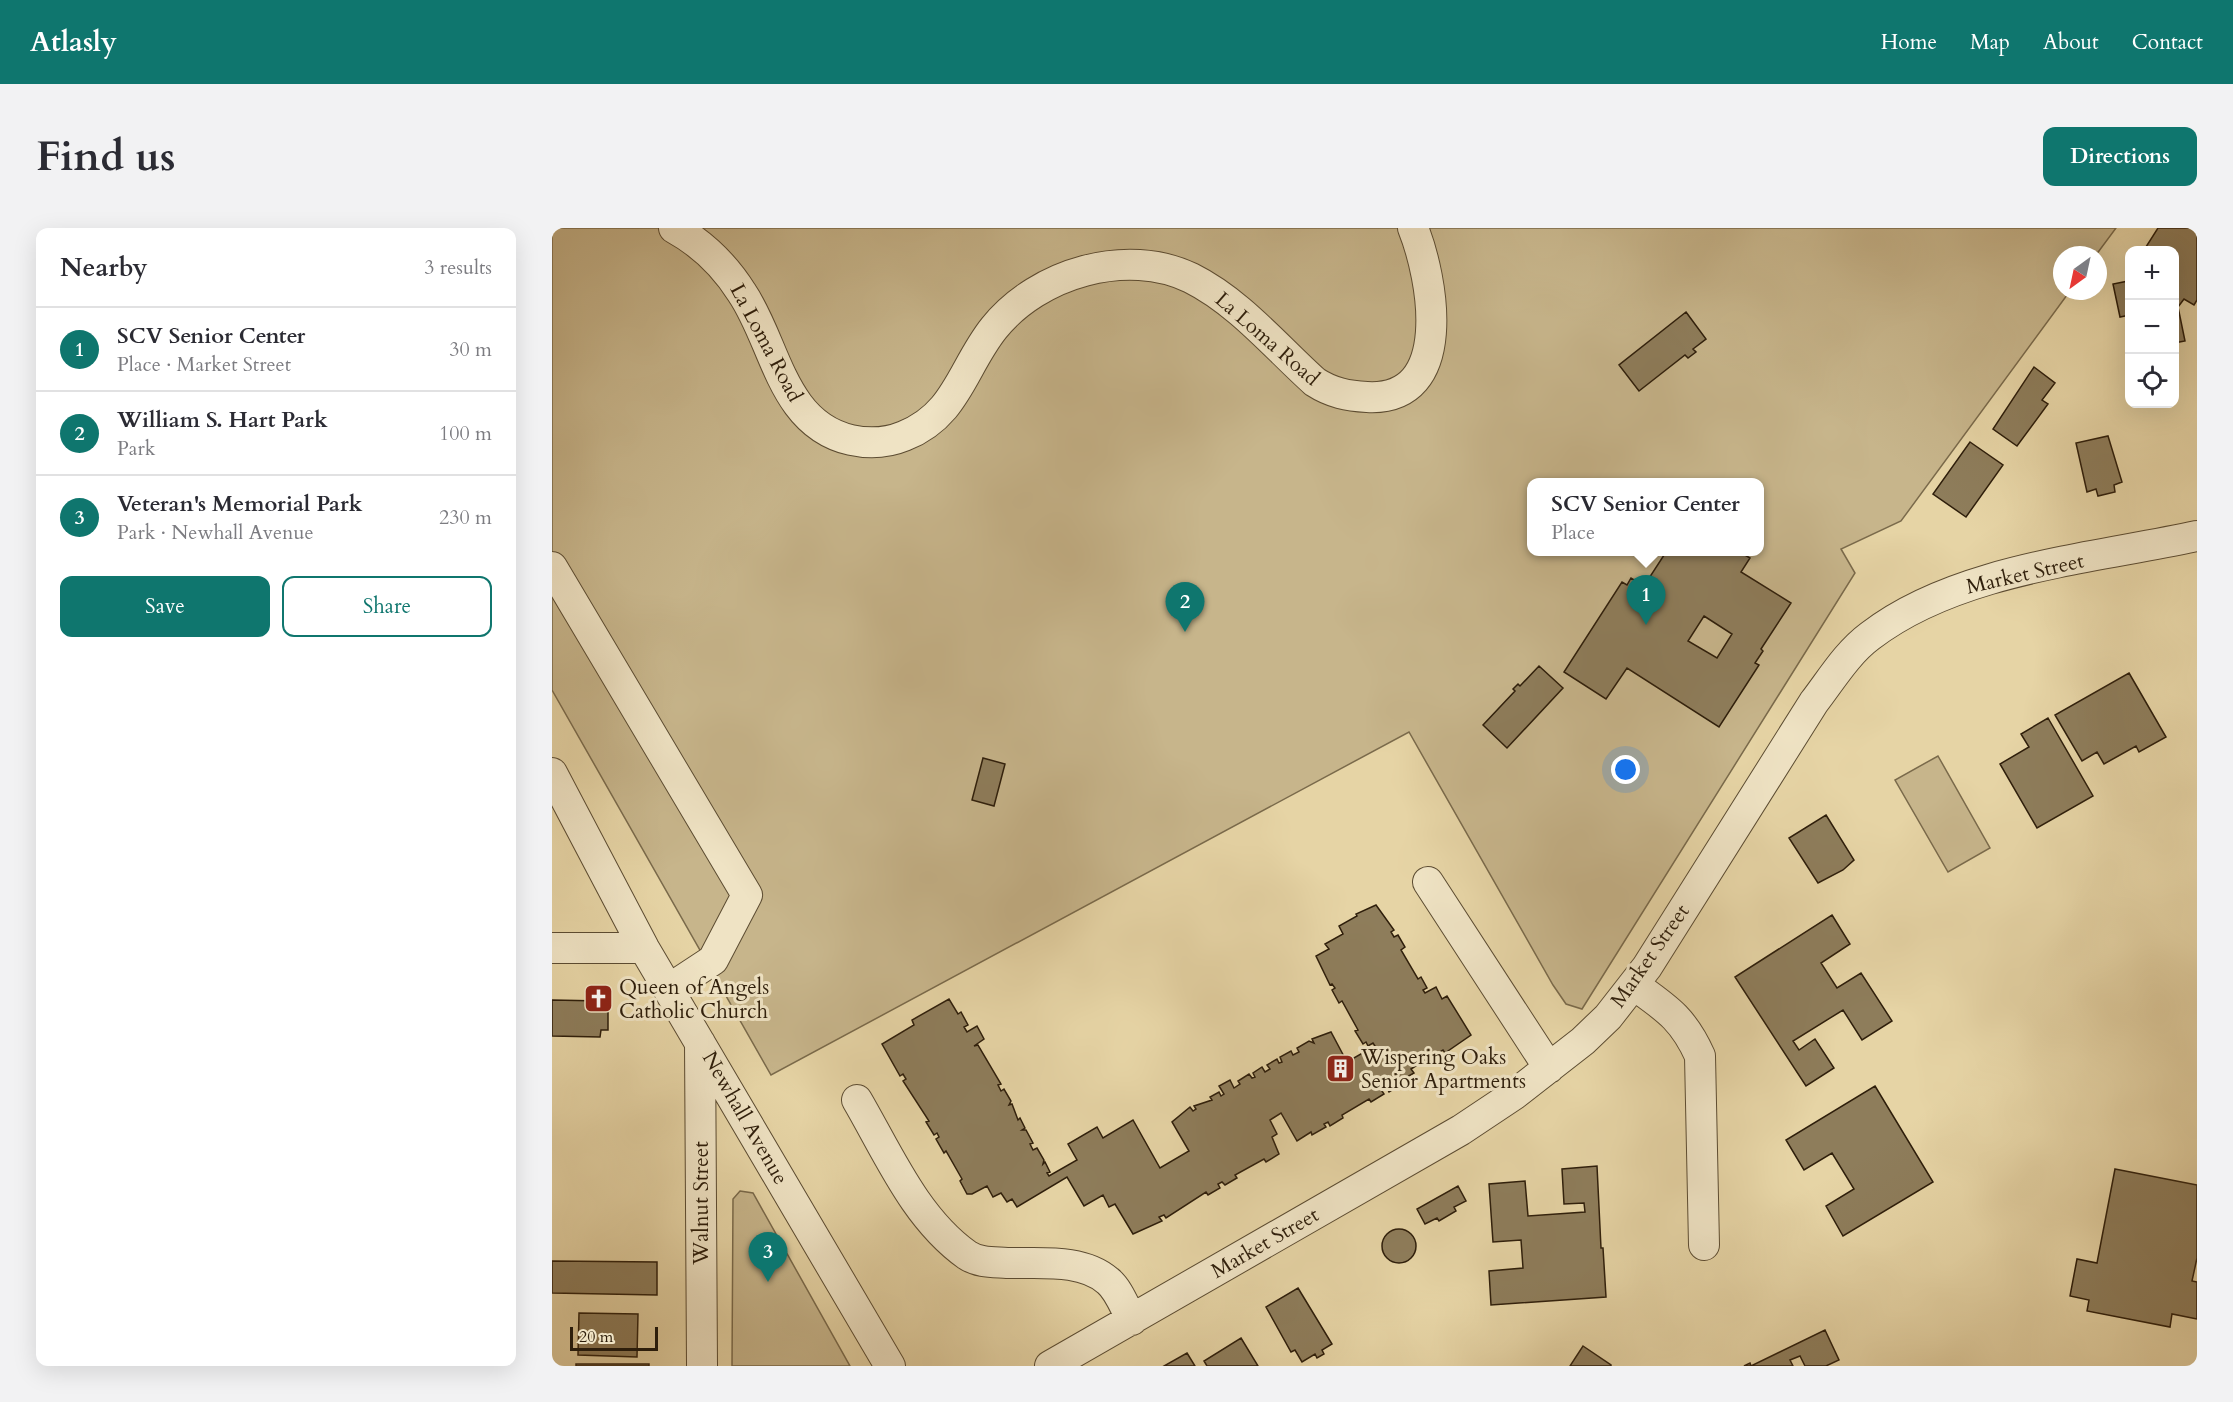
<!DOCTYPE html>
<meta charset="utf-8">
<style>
:root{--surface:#fff;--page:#f2f2f3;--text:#2b2b33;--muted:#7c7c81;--line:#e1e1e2;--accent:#0f766e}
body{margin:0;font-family:Cardo,serif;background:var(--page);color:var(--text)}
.controls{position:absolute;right:18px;top:18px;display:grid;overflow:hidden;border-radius:12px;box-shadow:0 6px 24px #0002}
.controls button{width:54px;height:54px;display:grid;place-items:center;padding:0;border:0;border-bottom:2px solid var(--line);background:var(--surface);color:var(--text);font:30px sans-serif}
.compass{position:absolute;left:1501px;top:18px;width:54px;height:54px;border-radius:50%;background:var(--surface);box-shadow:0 6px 24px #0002;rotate:213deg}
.scale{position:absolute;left:18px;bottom:15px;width:88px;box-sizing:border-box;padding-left:6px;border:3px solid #2e1e0b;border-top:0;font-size:16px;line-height:21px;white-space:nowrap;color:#2e1e0b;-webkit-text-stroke:4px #efe3c4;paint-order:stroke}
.you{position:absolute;left:1074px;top:542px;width:21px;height:21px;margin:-15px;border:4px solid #fff;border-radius:50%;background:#1a73e8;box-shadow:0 0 0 9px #1a73e833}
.badge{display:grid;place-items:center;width:39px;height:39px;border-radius:50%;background:var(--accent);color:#fff;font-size:20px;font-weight:700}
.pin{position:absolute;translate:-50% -50px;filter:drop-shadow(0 2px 3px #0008)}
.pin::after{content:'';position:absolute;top:32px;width:21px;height:18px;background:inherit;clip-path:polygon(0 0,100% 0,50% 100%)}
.popup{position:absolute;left:975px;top:250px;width:237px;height:78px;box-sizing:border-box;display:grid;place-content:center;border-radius:12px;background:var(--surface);filter:drop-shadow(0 2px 4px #0005);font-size:20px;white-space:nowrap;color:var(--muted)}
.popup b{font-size:22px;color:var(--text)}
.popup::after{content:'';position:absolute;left:50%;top:100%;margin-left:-12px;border:12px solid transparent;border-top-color:var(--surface)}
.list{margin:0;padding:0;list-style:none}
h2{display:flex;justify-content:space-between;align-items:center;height:78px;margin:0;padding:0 24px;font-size:26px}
h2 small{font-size:20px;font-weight:400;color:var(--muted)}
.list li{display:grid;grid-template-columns:39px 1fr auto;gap:18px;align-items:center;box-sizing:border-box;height:84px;padding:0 24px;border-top:2px solid var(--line)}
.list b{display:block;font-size:22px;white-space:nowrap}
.list p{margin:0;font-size:20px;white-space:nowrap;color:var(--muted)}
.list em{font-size:20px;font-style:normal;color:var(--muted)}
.actions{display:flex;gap:12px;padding:18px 24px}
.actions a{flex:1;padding:14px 0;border:2px solid var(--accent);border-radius:12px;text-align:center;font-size:21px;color:var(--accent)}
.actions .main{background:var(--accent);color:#fff}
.icon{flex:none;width:33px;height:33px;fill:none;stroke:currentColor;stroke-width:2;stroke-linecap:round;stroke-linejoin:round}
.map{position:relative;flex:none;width:1645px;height:1138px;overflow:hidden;border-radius:12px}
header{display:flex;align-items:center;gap:36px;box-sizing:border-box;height:84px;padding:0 30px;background:var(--accent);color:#fff}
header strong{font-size:28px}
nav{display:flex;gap:33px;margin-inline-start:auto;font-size:21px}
.intro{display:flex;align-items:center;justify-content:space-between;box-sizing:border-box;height:144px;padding:0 36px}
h1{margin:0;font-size:42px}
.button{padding:15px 27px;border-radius:12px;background:var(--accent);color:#fff;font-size:21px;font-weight:700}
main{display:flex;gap:36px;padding:0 36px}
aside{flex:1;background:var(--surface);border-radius:12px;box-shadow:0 6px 24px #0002}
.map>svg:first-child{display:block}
</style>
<header>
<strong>Atlasly</strong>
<nav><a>Home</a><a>Map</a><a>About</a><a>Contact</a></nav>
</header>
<div class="intro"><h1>Find us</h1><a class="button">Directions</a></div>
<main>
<aside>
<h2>Nearby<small>3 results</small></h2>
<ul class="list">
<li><span class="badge">1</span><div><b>SCV Senior Center</b><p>Place · Market Street</p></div><em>30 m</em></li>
<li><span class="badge">2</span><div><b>William S. Hart Park</b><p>Park</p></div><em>100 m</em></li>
<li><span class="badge">3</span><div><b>Veteran's Memorial Park</b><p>Park · Newhall Avenue</p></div><em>230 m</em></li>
</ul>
<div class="actions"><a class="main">Save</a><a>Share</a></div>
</aside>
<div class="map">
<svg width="1645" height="1138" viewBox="0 0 1645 1138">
<rect width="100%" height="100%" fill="#e6d4a5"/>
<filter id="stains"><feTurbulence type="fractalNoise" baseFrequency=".00333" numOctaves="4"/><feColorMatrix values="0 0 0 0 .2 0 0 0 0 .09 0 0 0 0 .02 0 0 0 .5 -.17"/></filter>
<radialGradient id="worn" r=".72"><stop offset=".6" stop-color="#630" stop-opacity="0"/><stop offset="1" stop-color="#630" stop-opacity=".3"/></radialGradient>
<path fill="#c7b58b" stroke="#7a6a4b" stroke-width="1.5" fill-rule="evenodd" d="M 0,0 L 1564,0 L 1544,27 L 1510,27 L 1510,63 L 1518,63 L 1349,293 L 1289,321 L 1303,345 L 1030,781 L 1014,776 L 1001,757 L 857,504 L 219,847 L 0,462 ZM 980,255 L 1208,255 L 1208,324 L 980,324 Z
M 1386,528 L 1438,620 L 1396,644 L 1343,552 Z
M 188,963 L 201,965 L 298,1138 L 180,1138 L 181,971 Z"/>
<path fill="#8e7d5b" stroke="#2e1e0b" stroke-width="1.5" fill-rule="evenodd" d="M 1606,0 L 1645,0 L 1645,72 L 1642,77 L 1632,71 L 1626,79 L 1633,113 L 1622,115 L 1622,22 L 1592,22 Z
M 1578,44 L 1578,87 L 1568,89 L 1561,56 L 1576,53 Z
M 1134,84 L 1154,111 L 1141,121 L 1144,124 L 1136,130 L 1133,127 L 1087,163 L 1067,137 Z
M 1482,139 L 1503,155 L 1490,172 L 1496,176 L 1465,218 L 1441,201 Z
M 1556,208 L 1570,254 L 1562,257 L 1563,264 L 1546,268 L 1544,261 L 1535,264 L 1524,215 Z
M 1418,214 L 1451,237 L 1414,289 L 1381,266 Z
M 1114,324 L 1188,324 L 1198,330 L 1189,344 L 1239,375 L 1209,421 L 1211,423 L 1203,435 L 1207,437 L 1167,499 L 1075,440 L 1054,471 L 1012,444 L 1070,354 L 1075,357 L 1079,350 L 1092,358 ZM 1152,388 L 1180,406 L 1165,430 L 1136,413 Z
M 987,438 L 1011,460 L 955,520 L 931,497 L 963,463 L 961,461 L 966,456 L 968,458 Z
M 1577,445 L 1614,509 L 1587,524 L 1584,518 L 1552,536 L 1545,524 L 1530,533 L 1503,487 Z
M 1496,490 L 1541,568 L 1485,600 L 1448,536 L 1477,519 L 1469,506 Z
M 431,530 L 453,536 L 442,578 L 420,572 Z
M 1274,587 L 1302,632 L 1291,642 L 1266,655 L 1237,610 Z
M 824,677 L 842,702 L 839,704 L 842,709 L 846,707 L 853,719 L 849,722 L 866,751 L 869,749 L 875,760 L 871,762 L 873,765 L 884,759 L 890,771 L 895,768 L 919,807 L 893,825 L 891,822 L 886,825 L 887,828 L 875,835 L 873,832 L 859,841 L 862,845 L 848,853 L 850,856 L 837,864 L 835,860 L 830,863 L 832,866 L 819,874 L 817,871 L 790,887 L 791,890 L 778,898 L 776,894 L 772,896 L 774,899 L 760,907 L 759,904 L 745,913 L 729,885 L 718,892 L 725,906 L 720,909 L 727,926 L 714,934 L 712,931 L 683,947 L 685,950 L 673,957 L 670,954 L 666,956 L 668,960 L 656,967 L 654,964 L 614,990 L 612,987 L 607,989 L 610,993 L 581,1006 L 563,976 L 557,979 L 551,967 L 532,978 L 515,949 L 465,979 L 460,971 L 455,974 L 449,965 L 441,969 L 435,958 L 420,966 L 415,966 L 408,953 L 410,951 L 394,923 L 392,925 L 384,911 L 387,909 L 385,905 L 382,907 L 374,894 L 377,893 L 351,853 L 354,851 L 351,846 L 348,848 L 330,816 L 362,797 L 360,792 L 397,771 L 406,786 L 409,784 L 416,797 L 412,799 L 415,804 L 425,798 L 432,811 L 422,818 L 426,817 L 449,856 L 446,857 L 449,863 L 452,861 L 459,873 L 457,877 L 460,876 L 466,892 L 468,890 L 473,900 L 470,902 L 474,902 L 481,915 L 478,916 L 481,922 L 485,920 L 492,932 L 491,936 L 493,934 L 498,944 L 495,945 L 497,948 L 525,932 L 516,916 L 545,899 L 551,910 L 581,892 L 608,940 L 637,923 L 620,894 L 638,879 L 641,883 L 644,881 L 642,878 L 660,872 L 658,869 L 667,864 L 669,868 L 672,866 L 667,858 L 678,852 L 682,860 L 688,856 L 686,853 L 697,846 L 700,850 L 703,849 L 701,845 L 710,839 L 713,844 L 718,841 L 715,837 L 725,831 L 727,835 L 730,834 L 728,829 L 739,823 L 741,827 L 747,824 L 745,820 L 757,813 L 762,815 L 760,811 L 779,804 L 795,834 L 823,818 L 821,815 L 816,818 L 814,814 L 811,816 L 803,803 L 806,802 L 790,773 L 787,775 L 780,762 L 783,760 L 780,756 L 778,757 L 764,728 L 777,721 L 773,716 L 791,706 L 787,698 L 805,688 L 804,686 Z
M 1280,687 L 1298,716 L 1269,735 L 1285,760 L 1309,745 L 1340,793 L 1310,812 L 1291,782 L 1241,813 L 1247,822 L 1263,811 L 1282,840 L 1254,858 L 1183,749 Z
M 0,772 L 49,773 L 49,780 L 56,780 L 56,802 L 49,802 L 48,809 L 0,808 Z
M 1323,858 L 1381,954 L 1291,1008 L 1274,978 L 1302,961 L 1280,925 L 1252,942 L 1234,912 Z
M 1045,938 L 1049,1020 L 1051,1020 L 1054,1069 L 939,1077 L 937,1043 L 971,1040 L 969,1012 L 941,1014 L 937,956 L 973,953 L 976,988 L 1033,984 L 1032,975 L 1012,976 L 1010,941 Z
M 1563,941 L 1645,957 L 1645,1030 L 1640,1053 L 1645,1054 L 1645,1091 L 1620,1086 L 1618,1099 L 1535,1083 L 1537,1072 L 1518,1068 L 1525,1031 L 1545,1035 Z
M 906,958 L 914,973 L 902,979 L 904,983 L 887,993 L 885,990 L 873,996 L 865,981 Z
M830 1018a17 17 0 1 1 34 0a17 17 0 1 1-34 0Z
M 0,1033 L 105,1034 L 105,1067 L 0,1065 Z
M 746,1060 L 780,1116 L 770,1122 L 772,1126 L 765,1130 L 763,1126 L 750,1134 L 743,1122 L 739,1124 L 714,1079 Z
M 27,1085 L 86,1086 L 85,1129 L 26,1127 Z
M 1273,1102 L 1287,1132 L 1274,1138 L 1253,1138 L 1248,1128 L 1238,1132 L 1241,1138 L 1192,1138 L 1198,1135 L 1199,1138 Z
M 689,1110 L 706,1138 L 655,1138 L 652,1133 Z
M 1031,1118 L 1059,1137 L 1059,1138 L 1018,1138 Z
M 635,1125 L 643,1138 L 612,1138 Z
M 24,1136 L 97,1136 L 97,1138 L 24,1138 Z"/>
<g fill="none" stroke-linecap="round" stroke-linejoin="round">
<defs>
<path id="minor" d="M 122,0 C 151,16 173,38 190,65 C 224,115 229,196 299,212 C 317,216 335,215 352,208 C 405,187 410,140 442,100 C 486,45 575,19 639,50 C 687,74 724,119 763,154 C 780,165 796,168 815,169 C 904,174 881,50 861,0
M 0,339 L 195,667 L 161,732 L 117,761
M 0,545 L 92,720 L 338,1138
M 876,654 L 997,840
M 0,720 L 92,720
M 1082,757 C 1114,780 1131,790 1148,828 L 1152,1017
M 148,815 L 150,1138
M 305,872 C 336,925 363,990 415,1027 C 427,1035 441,1034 455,1035 C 487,1036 530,1030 556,1053 C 567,1062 573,1080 580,1092
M 498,1138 L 909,902 L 963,866 L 1031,813 L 1056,789 L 1095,739 L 1262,474 C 1279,452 1295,425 1318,408 C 1405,341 1539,331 1645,308"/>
</defs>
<use href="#minor" stroke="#5c4c32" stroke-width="32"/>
<use href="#minor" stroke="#efe3c4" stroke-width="30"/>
</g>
<defs>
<symbol id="church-square" viewBox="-11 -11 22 22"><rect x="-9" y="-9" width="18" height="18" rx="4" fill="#8f2418" stroke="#efe3c4"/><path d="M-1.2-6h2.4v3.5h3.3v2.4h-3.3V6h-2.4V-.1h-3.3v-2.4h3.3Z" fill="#fff"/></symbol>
<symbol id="building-square" viewBox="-11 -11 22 22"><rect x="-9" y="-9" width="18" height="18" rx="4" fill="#8f2418" stroke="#efe3c4"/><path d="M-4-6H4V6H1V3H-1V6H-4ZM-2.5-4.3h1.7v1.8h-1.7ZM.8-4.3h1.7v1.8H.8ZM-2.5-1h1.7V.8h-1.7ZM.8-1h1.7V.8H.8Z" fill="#fff"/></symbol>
</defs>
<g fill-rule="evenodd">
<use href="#church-square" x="30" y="754" width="33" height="33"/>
<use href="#building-square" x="772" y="824" width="33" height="33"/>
</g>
<g text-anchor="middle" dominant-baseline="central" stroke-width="6" stroke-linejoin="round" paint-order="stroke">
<g font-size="21" fill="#2e1e0b" stroke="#efe3c4">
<text transform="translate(715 111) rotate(41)">La Loma Road</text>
<text transform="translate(214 115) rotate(62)">La Loma Road</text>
<text transform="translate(1473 346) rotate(-13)">Market Street</text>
<text transform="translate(1098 728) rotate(-55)">Market Street</text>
<text transform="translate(193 890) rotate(60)">Newhall Avenue</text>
<text transform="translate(149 975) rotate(-90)">Walnut Street</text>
<text transform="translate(713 1015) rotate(-30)">Market Street</text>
</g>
<g font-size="21" fill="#2e1e0b" stroke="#efe3c4" text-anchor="start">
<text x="67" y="759">Queen of Angels<tspan x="67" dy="24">Catholic Church</tspan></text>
<text x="809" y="829">Wispering Oaks<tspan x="809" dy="24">Senior Apartments</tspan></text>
</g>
</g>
<rect width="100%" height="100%" filter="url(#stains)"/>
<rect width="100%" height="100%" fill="url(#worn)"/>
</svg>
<div class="controls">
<button>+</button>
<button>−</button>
<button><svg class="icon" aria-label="locate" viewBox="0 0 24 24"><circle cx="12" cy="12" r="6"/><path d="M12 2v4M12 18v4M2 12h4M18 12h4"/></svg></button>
</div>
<svg class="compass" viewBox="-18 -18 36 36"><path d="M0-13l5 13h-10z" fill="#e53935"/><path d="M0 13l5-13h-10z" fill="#7c7c81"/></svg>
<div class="scale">20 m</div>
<div class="you"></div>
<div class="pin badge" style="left:1094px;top:397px">1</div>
<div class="popup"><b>SCV Senior Center</b>Place</div>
<div class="pin badge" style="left:633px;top:404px">2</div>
<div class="pin badge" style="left:216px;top:1054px">3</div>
</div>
</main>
